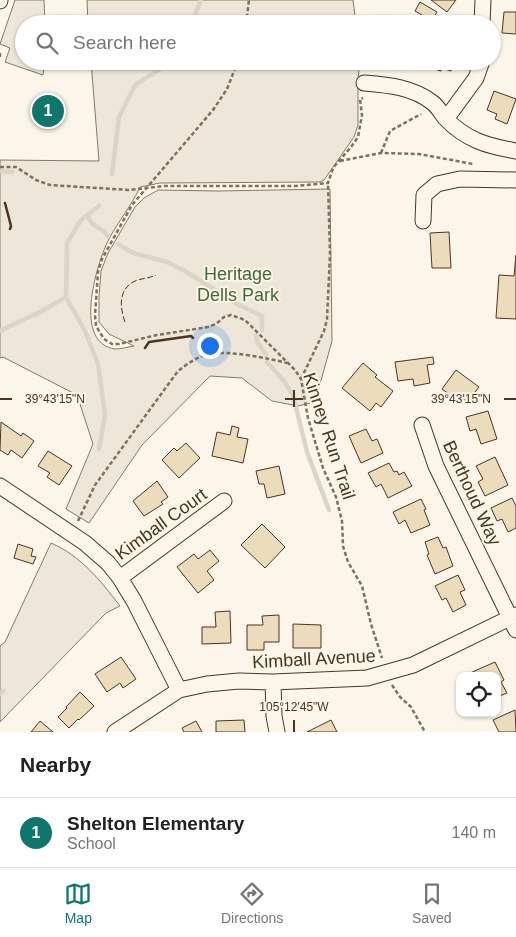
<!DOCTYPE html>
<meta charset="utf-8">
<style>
:root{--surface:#fff;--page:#f6f6f6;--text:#222;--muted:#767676;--line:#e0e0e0;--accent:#0f766e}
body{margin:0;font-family:Helvetica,sans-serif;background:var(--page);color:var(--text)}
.controls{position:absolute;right:15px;bottom:15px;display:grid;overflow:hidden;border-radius:10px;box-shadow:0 1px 4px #0004}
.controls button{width:45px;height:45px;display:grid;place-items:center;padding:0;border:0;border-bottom:1px solid var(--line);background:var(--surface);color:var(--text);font:25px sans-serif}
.you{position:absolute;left:209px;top:345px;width:18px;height:18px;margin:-12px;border:4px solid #fff;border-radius:50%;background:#1a73e8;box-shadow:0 0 0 8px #1a73e833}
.badge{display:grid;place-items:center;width:32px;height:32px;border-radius:50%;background:var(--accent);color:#fff;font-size:16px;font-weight:700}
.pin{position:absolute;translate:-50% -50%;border:2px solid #fff;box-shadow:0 1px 5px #0006}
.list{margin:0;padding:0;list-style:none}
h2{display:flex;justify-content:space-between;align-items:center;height:65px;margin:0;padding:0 20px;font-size:21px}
h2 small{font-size:16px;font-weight:400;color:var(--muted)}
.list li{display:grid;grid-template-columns:32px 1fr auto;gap:15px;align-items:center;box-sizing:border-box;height:70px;padding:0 20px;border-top:1px solid var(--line)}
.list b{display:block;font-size:19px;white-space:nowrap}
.list p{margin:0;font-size:16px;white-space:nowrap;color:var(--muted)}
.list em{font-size:16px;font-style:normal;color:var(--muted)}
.icon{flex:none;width:28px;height:28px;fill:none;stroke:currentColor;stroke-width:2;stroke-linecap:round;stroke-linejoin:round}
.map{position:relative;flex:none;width:516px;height:732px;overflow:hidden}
.search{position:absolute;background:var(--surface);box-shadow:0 1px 4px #0004;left:15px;right:15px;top:15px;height:55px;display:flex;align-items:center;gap:12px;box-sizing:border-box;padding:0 18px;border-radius:28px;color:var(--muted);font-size:19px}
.sheet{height:135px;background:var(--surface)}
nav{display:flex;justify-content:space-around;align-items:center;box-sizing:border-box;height:70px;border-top:1px solid var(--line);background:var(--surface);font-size:14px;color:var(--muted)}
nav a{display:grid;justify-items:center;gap:2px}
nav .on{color:var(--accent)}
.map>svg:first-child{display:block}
</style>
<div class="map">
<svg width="516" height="732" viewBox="0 0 516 732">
<rect width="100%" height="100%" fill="#fbf6e9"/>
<path fill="#ede6d9" stroke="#887966" d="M 15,0 L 44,0 L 45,24 L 24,24 L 24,61 L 45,61 L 43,75 L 5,62 L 10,48 L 0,44 Z
M 87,0 L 353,0 L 356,24 L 88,24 Z
M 91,61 L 360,61 L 358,79 L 358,125 L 354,137 L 324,180 L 320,182 L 160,183 L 140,187 C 131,207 116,224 107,243 C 96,267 73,343 115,349 C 121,349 128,347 134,346 L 109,334 L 99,322 L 99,297 L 101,271 L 108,253 L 135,207 L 144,198 L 158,190 L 218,191 L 330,189 L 332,341 L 315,402 L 298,406 L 272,401 L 242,378 L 210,376 L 142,445 L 89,523 L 66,509 L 93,444 L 77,395 L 3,357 L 0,358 L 0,160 L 99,161 Z
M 51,543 C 81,556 100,580 120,606 L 106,613 L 0,722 L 0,646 L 5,642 Z"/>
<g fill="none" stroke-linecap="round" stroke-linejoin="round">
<path stroke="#dcd4c6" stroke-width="4.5" d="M 191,24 L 201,0
M 0,171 L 12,172
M 112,174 L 119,117 L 135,85 L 173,61
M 87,215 C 94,230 101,226 108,236
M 118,244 L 133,253 L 167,262 L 185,271 L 237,304 L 262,316 L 262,330
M 0,331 L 42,311 L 66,297
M 256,336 L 257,341 L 266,355
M 267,362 L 284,381 L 293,395 L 307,452 L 329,510
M 99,449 L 105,415 L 98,364 L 86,333 L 66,297 L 67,243 L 81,220 L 99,206
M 0,694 L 3,691"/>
</g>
<path fill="#ecdcbc" stroke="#4a3520" d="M 431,0 L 456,0 L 447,12 Z
M 420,2 L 437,12 L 432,21 L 415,11 Z
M 504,12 L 516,12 L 516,34 L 502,33 Z
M 430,61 L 454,61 L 451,71 L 442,68 L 441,71 L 428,67 Z
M 494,91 L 516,99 L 507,124 L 495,119 L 497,114 L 487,110 Z
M 449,232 L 451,268 L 432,268 L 430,233 Z
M 516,255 L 516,319 L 496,318 L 499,275 L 514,276 Z
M 433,357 L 434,364 L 427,365 L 430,383 L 414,386 L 413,379 L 398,381 L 395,362 Z
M 363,363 L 377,375 L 375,377 L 393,391 L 381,407 L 376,403 L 370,411 L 342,388 Z
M 456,370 L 479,387 L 467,402 L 456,393 L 453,397 L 442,389 Z
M 488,411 L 497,439 L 481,444 L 476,429 L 470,431 L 466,417 Z
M 1,422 L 21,436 L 23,433 L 34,441 L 22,458 L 11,450 L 8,455 L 0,450 Z
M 232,426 L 239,428 L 237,437 L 248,439 L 243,463 L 212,456 L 217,432 L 230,435 Z
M 366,429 L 372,441 L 377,439 L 383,453 L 361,463 L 349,436 Z
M 186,443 L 200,458 L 179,478 L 162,460 L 174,448 L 177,451 Z
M 48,451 L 72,466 L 59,485 L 47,477 L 50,473 L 38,466 Z
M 495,457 L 508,485 L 485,496 L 478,482 L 483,479 L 476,466 Z
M 389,463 L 394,472 L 397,471 L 399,475 L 404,472 L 412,486 L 388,498 L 381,484 L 376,487 L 368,473 Z
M 279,466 L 285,494 L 267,498 L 264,484 L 259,484 L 256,471 Z
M 157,481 L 168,497 L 161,502 L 163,504 L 144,516 L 133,501 Z
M 512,498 L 516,506 L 516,528 L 508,532 L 502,519 L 497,521 L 491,508 Z
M 421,499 L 426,509 L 424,510 L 430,525 L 411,533 L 405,520 L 399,524 L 393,512 Z
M 262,524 L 285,547 L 265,568 L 241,545 Z
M 438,537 L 443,548 L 446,547 L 453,566 L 435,574 L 427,555 L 429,554 L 425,542 Z
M 18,544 L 33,549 L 31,556 L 36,557 L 33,564 L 14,558 Z
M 210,550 L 219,561 L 207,571 L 214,580 L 198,593 L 177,567 L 194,554 L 198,559 Z
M 458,575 L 465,590 L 460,592 L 466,605 L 453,612 L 446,598 L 442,600 L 435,586 Z
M 230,611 L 231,643 L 202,644 L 202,627 L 216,627 L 215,612 Z
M 279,615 L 279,642 L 264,642 L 264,650 L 247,650 L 247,625 L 263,625 L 262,616 Z
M 293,624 L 321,625 L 321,648 L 293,648 Z
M 121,657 L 136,679 L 123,688 L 120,683 L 107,692 L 95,674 Z
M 495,662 L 504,680 L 501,682 L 507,693 L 497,697 L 497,676 L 469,676 L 468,674 Z
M 80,692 L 94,706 L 79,720 L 78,719 L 69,728 L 58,717 L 67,708 L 66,707 Z
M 515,710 L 516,732 L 499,732 L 493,720 Z
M 244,720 L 245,732 L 216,732 L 216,721 Z
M 331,720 L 337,732 L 307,732 Z
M 40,721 L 53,732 L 31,732 Z
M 196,721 L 202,732 L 184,732 L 182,728 Z"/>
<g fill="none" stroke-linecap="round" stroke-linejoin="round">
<defs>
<path id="minor" d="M 0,1 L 0,0
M 482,24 L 483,0
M 364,83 C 388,85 413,87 433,103 C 438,107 441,113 445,118 C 466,140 487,146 516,151
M 446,119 L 476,78 L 482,61
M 423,221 L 424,195 L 437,184 L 460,179 L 516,180
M 422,425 L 436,466 L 516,630
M 0,486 L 85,543 L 108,563 L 120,578 L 134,601 L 179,690
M 120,578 L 224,501
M 273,682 L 274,716 L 277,732
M 115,732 L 179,690 L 207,684 L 239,681 L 273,682 L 367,678 L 413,665 L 516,615"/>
</defs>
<use href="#minor" stroke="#4a3520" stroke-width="17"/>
<path stroke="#7f6f5c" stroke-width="2.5" stroke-dasharray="4 2.5" stroke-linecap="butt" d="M 246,24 L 249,0
M 0,53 L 0,57
M 238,61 L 227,89 L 213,110 L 132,205 L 102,259 L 98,272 L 95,315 L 96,326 L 104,339 L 112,344 L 119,344 L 157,335 L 208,327 L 216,324 L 224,317 L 231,315 L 245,320 L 295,370 L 301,379 L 308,418 L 323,468 L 336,497 L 342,521 L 343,546 L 348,562 L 362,586 L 371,624 L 382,658
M 381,153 L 390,131 L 421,114
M 340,161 L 381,153 L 419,154 L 473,164
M 0,167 L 16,167 L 36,180 L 50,185 L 129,190 L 163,186 L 296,186 L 328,183 L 333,168 L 351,147 L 358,137 L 362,115 L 360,99 L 363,98
M 301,379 L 324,331 L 327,319 L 330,254 L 328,183
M 78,521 L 95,485 L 178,371 C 187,364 197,357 209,354 C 228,350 267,358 287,363
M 392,685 L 400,697 L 411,707 L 425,732"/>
<use href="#minor" stroke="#fbf6e9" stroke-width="15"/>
<path stroke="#4a3520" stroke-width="1" stroke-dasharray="6 2.5" stroke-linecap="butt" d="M 125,322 C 120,308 118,291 133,282 C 140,278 148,279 156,275"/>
<path stroke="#4a3520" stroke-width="2.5" d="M 5,203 L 11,226 L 10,229
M 145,348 L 149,342 L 191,336 L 193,338"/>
</g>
<path fill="none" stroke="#4a3520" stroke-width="2" d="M 294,390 L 294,407M 0,399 L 12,399M 285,399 L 303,399M 504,399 L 516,399M 294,720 L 294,732"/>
<g text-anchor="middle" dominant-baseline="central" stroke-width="4" stroke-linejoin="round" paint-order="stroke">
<g font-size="18" fill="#436837" stroke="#fbf6e9">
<text x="238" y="274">Heritage<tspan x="238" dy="21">Dells Park</tspan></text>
</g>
<g font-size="18" fill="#4a3520" stroke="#fbf6e9">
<text transform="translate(329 436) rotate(72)">Kinney Run Trail</text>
<text transform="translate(472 493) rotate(65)">Berthoud Way</text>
<text transform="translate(161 524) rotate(-36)">Kimball Court</text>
<text transform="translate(314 659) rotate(-3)">Kimball Avenue</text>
</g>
</g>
<g font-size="12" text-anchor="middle" fill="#4a3520" stroke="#fbf6e9" stroke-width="4" stroke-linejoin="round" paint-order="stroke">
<text x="55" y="403">39°43'15"N</text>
<text x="461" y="403">39°43'15"N</text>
<text x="294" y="711">105°12'45"W</text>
</g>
</svg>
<div class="controls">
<button><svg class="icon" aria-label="locate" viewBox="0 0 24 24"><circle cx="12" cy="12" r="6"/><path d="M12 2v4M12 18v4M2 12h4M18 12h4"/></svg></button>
</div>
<div class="you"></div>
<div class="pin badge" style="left:48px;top:111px">1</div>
<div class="search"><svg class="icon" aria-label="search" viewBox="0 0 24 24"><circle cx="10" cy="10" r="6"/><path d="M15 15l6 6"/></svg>Search here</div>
</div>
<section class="sheet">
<h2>Nearby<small></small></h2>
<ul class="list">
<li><span class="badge">1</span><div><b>Shelton Elementary</b><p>School</p></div><em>140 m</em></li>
</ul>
</section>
<nav>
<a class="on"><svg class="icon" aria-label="map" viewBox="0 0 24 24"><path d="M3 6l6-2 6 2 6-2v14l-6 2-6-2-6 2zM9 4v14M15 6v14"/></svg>Map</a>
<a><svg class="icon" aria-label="directions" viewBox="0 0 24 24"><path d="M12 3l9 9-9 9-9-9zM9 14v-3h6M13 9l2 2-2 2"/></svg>Directions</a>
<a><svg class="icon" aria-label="saved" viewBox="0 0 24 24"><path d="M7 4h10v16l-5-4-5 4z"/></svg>Saved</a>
</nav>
